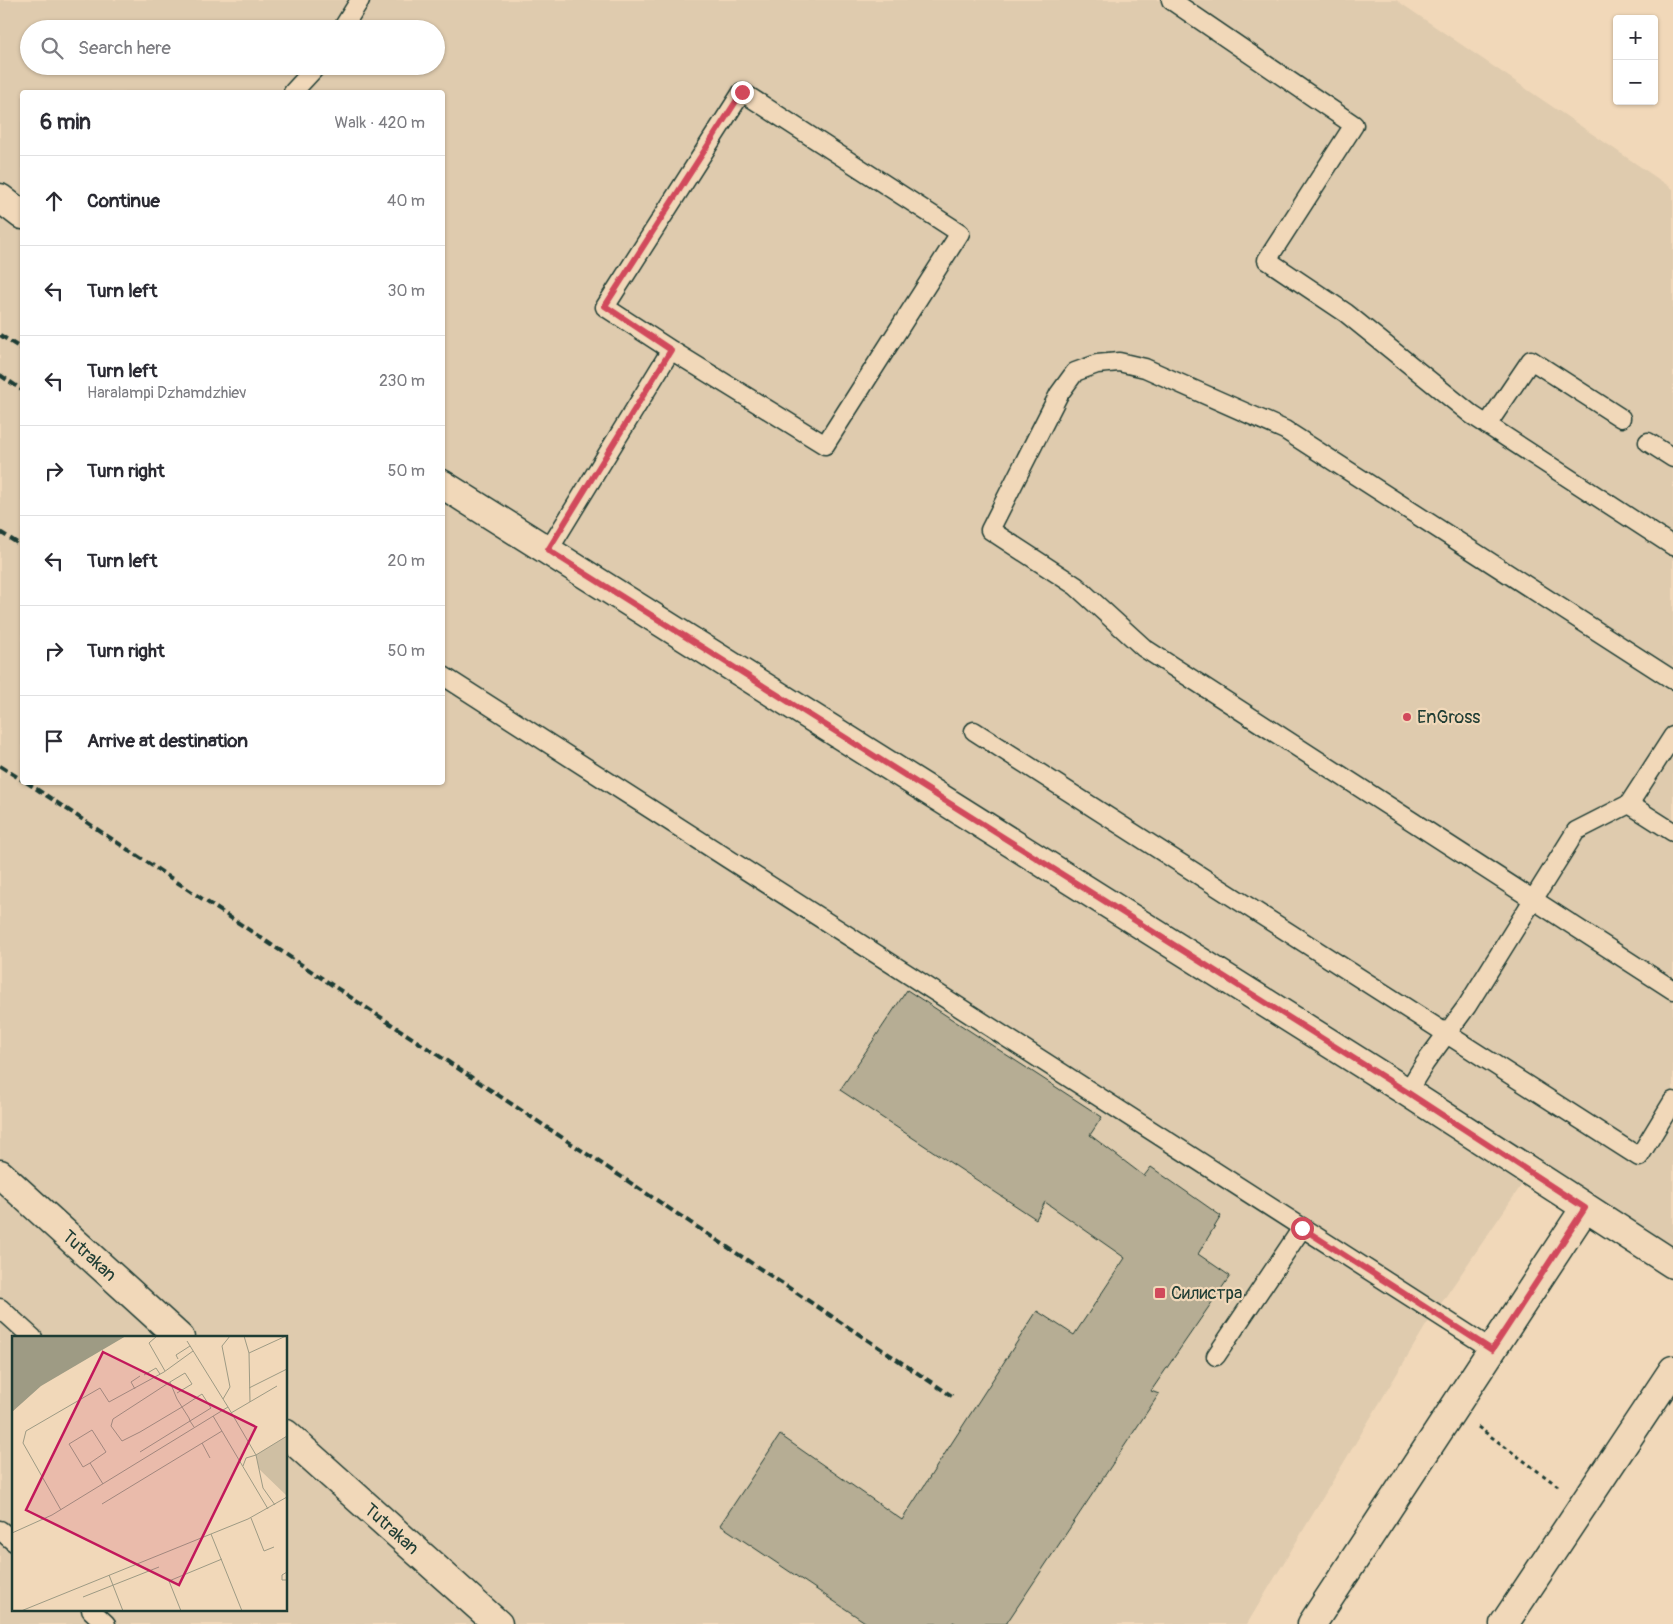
<!DOCTYPE html>
<meta charset="utf-8">
<style>
:root{--surface:#fff;--page:#f2f2f3;--text:#2b2b33;--muted:#7c7c81;--line:#e1e1e2}
body{margin:0;font-family:Pangolin,sans-serif;background:var(--page);color:var(--text)}
.controls{position:absolute;right:15px;top:15px;display:grid;overflow:hidden;border-radius:5px;box-shadow:0 1px 4px #0004}
.controls button{width:45px;height:45px;display:grid;place-items:center;padding:0;border:0;border-bottom:1px solid var(--line);background:var(--surface);color:var(--text);font:25px sans-serif}
.stop{position:absolute;width:15px;height:15px;margin:-11px;border:4px solid #d1495b;border-radius:50%;background:#fff}
.stop.end{background:#d1495b;border-color:#fff;box-shadow:0 1px 5px #0008}
.list{margin:0;padding:0;list-style:none}
h2{display:flex;justify-content:space-between;align-items:center;height:65px;margin:0;padding:0 20px;font-size:21px}
h2 small{font-size:16px;font-weight:400;color:var(--muted)}
.list li{display:grid;grid-template-columns:32px 1fr auto;gap:15px;align-items:center;box-sizing:border-box;height:90px;padding:0 20px;border-top:1px solid var(--line)}
.list b{display:block;font-size:19px;white-space:nowrap}
.list p{margin:0;font-size:16px;white-space:nowrap;color:var(--muted)}
.list em{font-size:16px;font-style:normal;color:var(--muted)}
.icon{flex:none;width:28px;height:28px;fill:none;stroke:currentColor;stroke-width:2;stroke-linecap:round;stroke-linejoin:round}
.map{position:relative;flex:none;width:1673px;height:1624px;overflow:hidden}
.search{position:absolute;background:var(--surface);box-shadow:0 1px 4px #0004;left:20px;top:20px;width:425px;height:55px;display:flex;align-items:center;gap:12px;box-sizing:border-box;padding:0 18px;border-radius:28px;color:var(--muted);font-size:19px}
.panel{position:absolute;background:var(--surface);box-shadow:0 1px 4px #0004;left:20px;top:90px;width:425px;height:695px;border-radius:5px}
.map>svg:first-child{display:block}
</style>
<div class="map">
<svg width="1673" height="1624" viewBox="0 0 1673 1624">
<rect width="100%" height="100%" fill="#f1d8b9"/>
<filter id="ink" filterUnits="userSpaceOnUse"><feTurbulence type="fractalNoise" baseFrequency=".02" numOctaves="2"/><feDisplacementMap in="SourceGraphic" scale="10" xChannelSelector="R" yChannelSelector="G"/><feConvolveMatrix kernelMatrix="1 2 1 2 8 2 1 2 1" color-interpolation-filters="sRGB"/></filter>
<g filter="url(#ink)">
<path fill="#dfcbae" fill-rule="evenodd" d="M 0,0 L 1396,0 L 1673,189 L 1673,1264 L 1531,1171 L 1425,1327 L 1247,1624 L 0,1624 ZM 29,29 L 436,29 L 436,66 L 29,66 ZM 22,92 L 442,92 L 442,782 L 22,782 ZM 14,1338 L 286,1338 L 286,1610 L 14,1610 Z"/>
<path fill="#b6ad94" stroke="#1f3d34" d="M 907,990 L 1102,1117 L 1090,1135 L 1144,1176 L 1151,1167 L 1221,1216 L 1198,1254 L 1230,1276 L 1151,1391 L 1159,1394 L 1006,1624 L 957,1624 L 953,1622 L 952,1624 L 868,1624 L 720,1525 L 780,1435 L 902,1520 L 1037,1311 L 1074,1335 L 1125,1258 L 1045,1202 L 1036,1219 L 840,1090 Z"/>
<g fill="none" stroke-linecap="round" stroke-linejoin="round">
<defs>
<path id="lane" d="M 1171,0 L 1354,125 L 1267,260 L 1346,313 L 1472,415 L 1673,546
M 342,29 L 360,0
M 293,92 L 317,66
M 1487,425 L 1531,360 L 1621,418
M 1648,442 L 1673,458
M 548,551 L 671,350 L 605,307 L 742,92 L 960,233 L 825,445 L 671,350
M 442,675 L 1493,1350
M 1673,680 L 1285,430 L 1145,368 L 1119,362 L 1097,364 L 1075,372 L 1059,394 L 990,530 L 1076,586 L 1144,648 L 1673,990
M 974,731 L 1639,1157 L 1673,1101
M 1629,804 L 1673,832
M 1407,1092 L 1425,1063 L 1467,1006 L 1576,831 L 1629,804 L 1673,736
M 0,1308 L 33,1338
M 1216,1356 L 1302,1228
M 0,1530 L 14,1542
M 91,1610 L 106,1624"/>
<path id="street" d="M 0,198 L 22,215
M 442,484 L 1407,1092 L 1673,1264
M 1312,1624 L 1585,1208
M 1504,1624 L 1673,1370"/>
<g id="secondary">
<path id="s1" d="M 0,1174 L 180,1338"/>
<path id="s2" d="M 286,1434 L 498,1624"/>
</g>
</defs>
<use href="#lane" stroke="#1f3d34" stroke-width="21"/>
<use href="#street" stroke="#1f3d34" stroke-width="31"/>
<use href="#secondary" stroke="#1f3d34" stroke-width="31"/>
<path stroke="#1f3d34" stroke-width="3" stroke-dasharray="4 4" stroke-linecap="butt" d="M 1478,1427 L 1558,1486"/>
<use href="#lane" stroke="#f1d8b9" stroke-width="18"/>
<use href="#street" stroke="#f1d8b9" stroke-width="28"/>
<use href="#secondary" stroke="#f1d8b9" stroke-width="28"/>
<path stroke="#1f3d34" stroke-width="4" stroke-dasharray="8 4" stroke-linecap="butt" d="M 0,335 L 22,349
M 0,375 L 22,390
M 0,532 L 22,546
M 0,766 L 22,780
M 26,782 L 952,1396"/>
</g>
</g>
<g fill="none" stroke-linecap="round" stroke-linejoin="round" filter="url(#ink)">
<path stroke="#d1495b" stroke-width="6" d="M 742,92 L 605,306 L 671,350 L 548,550 L 1407,1092 L 1585,1208 L 1492,1350 L 1302,1228"/>
</g>
<g fill="#d1495b" stroke="#f1d8b9" stroke-width="2">
<circle cx="1407" cy="717" r="5"/>
<rect x="1154" y="1287" width="12" height="12" rx="2.5"/>
</g>
<g text-anchor="middle" dominant-baseline="central" stroke-width="4.5" stroke-linejoin="round" paint-order="stroke">
<g font-size="18" fill="#1f3d34" stroke="#f1d8b9" text-anchor="start">
<text x="1417" y="717">EnGross</text>
<text x="1171" y="1293">Силистра</text>
</g>
<g font-size="18" fill="#1f3d34" stroke="#f1d8b9">
<text stroke="none"><textPath href="#s1" startOffset="121">Tutrakan</textPath></text>
<text stroke="none"><textPath href="#s2" startOffset="142">Tutrakan</textPath></text>
</g>
</g>
<g transform="translate(12 1336)">
<rect width="275" height="275" fill="#f1d8b9"/>
<path d="M 275,100 L 275,160 L 247,133 L 244,119 Z" fill="#cfbfa3"/>
<path d="M 0,0 L 114,0 L 29,50 L 0,76 Z" fill="#9e9b84"/>
<path fill="none" stroke="#9d9a84" stroke-width="1" d="M 145,0 L 137,7 L 153,35M 232,0 L 237,17 L 238,66M 175,5 L 211,63M 237,17 L 274,0M 166,23 L 164,19 L 178,10M 132,39 L 144,32 L 148,38M 158,46 L 173,37 L 180,48 L 165,57M 237,52 L 275,33M 123,53 L 119,46 L 128,40M 216,71 L 211,63 L 218,51 L 210,10 L 218,0M 219,77 L 265,50M 201,80 L 256,173M 190,107 L 198,122M 128,116 L 178,85 L 199,72 L 190,58 L 170,71 L 128,96 L 110,105 L 99,90 L 101,83 L 158,46 L 165,63 L 170,71 L 177,82 L 178,85 L 182,91M 78,127 L 94,116 L 80,94 L 57,108 L 71,131 L 78,127 L 91,148M 231,130 L 234,122 L 244,119 L 275,100M 90,168 L 210,95M 49,174 L 11,107 L 14,95 L 88,52 L 97,66 L 152,36 L 181,15M 239,182 L 252,215 L 262,211M 0,197 L 40,179 L 216,71 L 244,119 L 251,152 L 263,169M 199,198 L 230,275M 275,236 L 270,239 L 270,244 L 275,244M 97,239 L 111,275M 71,261 L 147,231M 9,275 L 236,183 L 275,161M 169,275 L 157,245 L 210,223"/>
<path fill="#c2185b" fill-opacity="0.15" stroke="#c2185b" stroke-width="2.5" d="M 91,16 L 244,91 L 167,249 L 14,174 Z"/>
<rect width="275" height="275" fill="none" stroke="#1f3d34" stroke-width="2.5"/>
</g>
</svg>
<div class="controls">
<button>+</button>
<button>−</button>
</div>
<div class="stop" style="left:1302px;top:1228px"></div>
<div class="stop end" style="left:742px;top:92px"></div>
<div class="search"><svg class="icon" aria-label="search" viewBox="0 0 24 24"><circle cx="10" cy="10" r="6"/><path d="M15 15l6 6"/></svg>Search here</div>
<section class="panel">
<h2>6 min<small>Walk · 420 m</small></h2>
<ul class="list">
<li><svg class="icon" aria-label="ahead" viewBox="0 0 24 24"><path d="M12 20V5M6 11l6-6 6 6"/></svg><div><b>Continue</b></div><em>40 m</em></li>
<li><svg class="icon" aria-label="left" viewBox="0 0 24 24"><path d="M17 20v-9H6M10 6l-5 5 5 5"/></svg><div><b>Turn left</b></div><em>30 m</em></li>
<li><svg class="icon" aria-label="left" viewBox="0 0 24 24"><path d="M17 20v-9H6M10 6l-5 5 5 5"/></svg><div><b>Turn left</b><p>Haralampi Dzhamdzhiev</p></div><em>230 m</em></li>
<li><svg class="icon" aria-label="right" viewBox="0 0 24 24"><path d="M7 20v-9h11M14 6l5 5-5 5"/></svg><div><b>Turn right</b></div><em>50 m</em></li>
<li><svg class="icon" aria-label="left" viewBox="0 0 24 24"><path d="M17 20v-9H6M10 6l-5 5 5 5"/></svg><div><b>Turn left</b></div><em>20 m</em></li>
<li><svg class="icon" aria-label="right" viewBox="0 0 24 24"><path d="M7 20v-9h11M14 6l5 5-5 5"/></svg><div><b>Turn right</b></div><em>50 m</em></li>
<li><svg class="icon" aria-label="arrive" viewBox="0 0 24 24"><path d="M6 21V4h12l-3 4 3 4H6"/></svg><div><b>Arrive at destination</b></div></li>
</ul>
</section>
</div>
